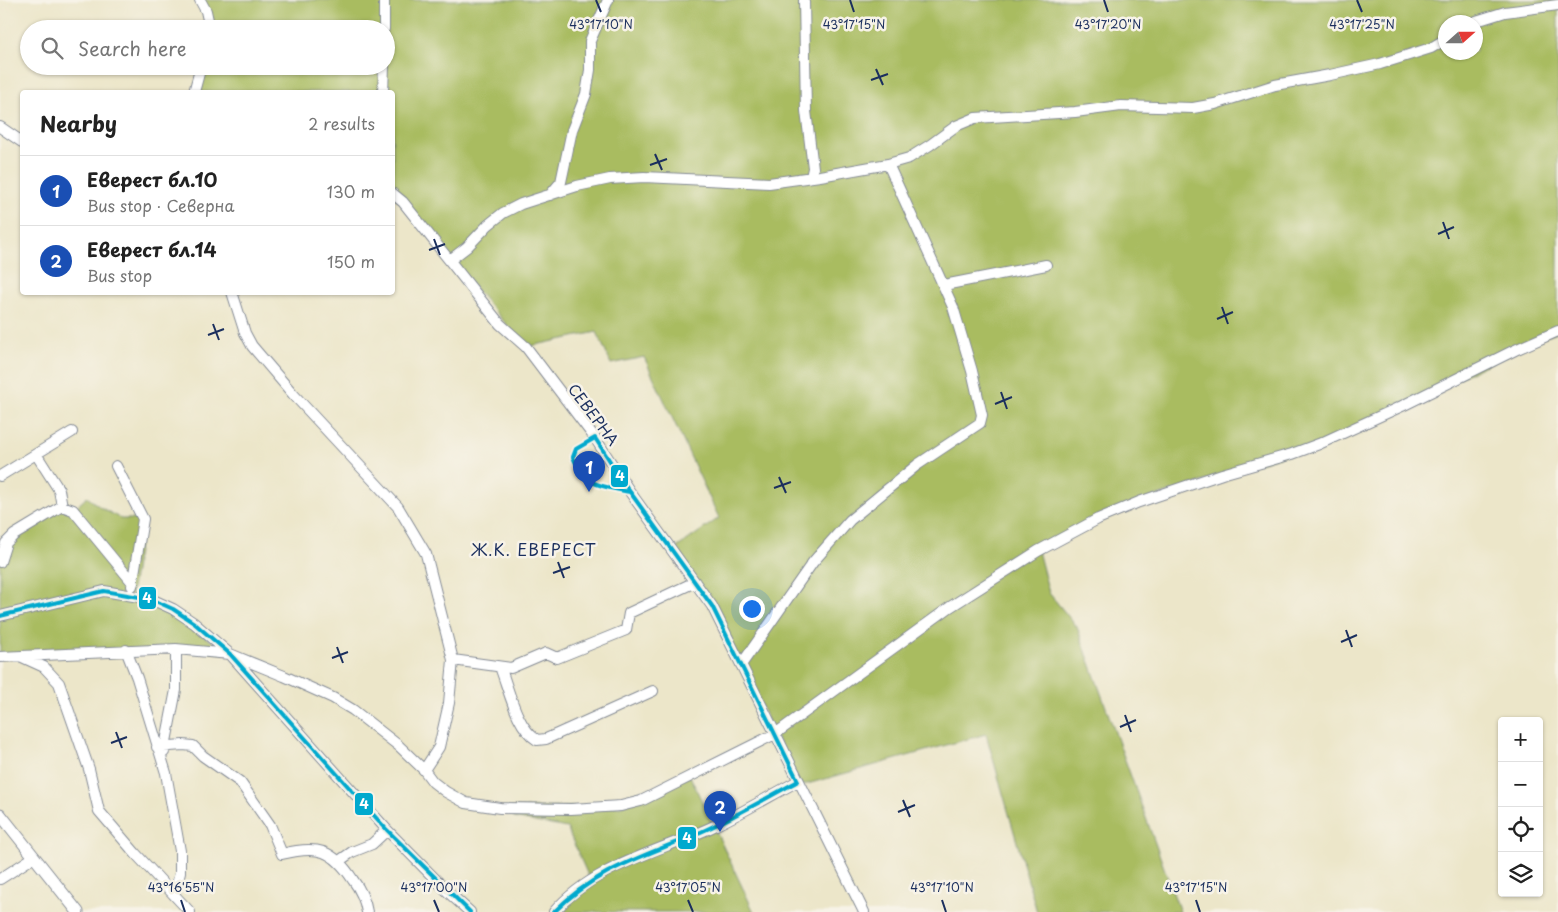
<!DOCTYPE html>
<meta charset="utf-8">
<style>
:root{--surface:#fff;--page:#f6f6f6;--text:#222;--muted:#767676;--line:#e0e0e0;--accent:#111827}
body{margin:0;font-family:"Playpen Sans",sans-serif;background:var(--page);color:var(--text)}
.controls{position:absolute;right:15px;bottom:15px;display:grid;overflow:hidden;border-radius:5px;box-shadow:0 1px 4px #0004}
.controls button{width:45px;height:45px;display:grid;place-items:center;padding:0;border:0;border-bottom:1px solid var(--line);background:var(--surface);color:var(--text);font:25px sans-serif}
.compass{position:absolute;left:1438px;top:15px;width:45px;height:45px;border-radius:50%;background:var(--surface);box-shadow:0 1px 4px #0004;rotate:69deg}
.you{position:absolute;left:751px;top:608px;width:18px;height:18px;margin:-12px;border:4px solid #fff;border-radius:50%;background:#1a73e8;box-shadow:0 0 0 8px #1a73e833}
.badge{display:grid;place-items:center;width:32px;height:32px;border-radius:50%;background:var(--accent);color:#fff;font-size:16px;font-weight:700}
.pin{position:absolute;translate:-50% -41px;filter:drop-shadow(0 1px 2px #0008)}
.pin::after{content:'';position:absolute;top:26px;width:18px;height:15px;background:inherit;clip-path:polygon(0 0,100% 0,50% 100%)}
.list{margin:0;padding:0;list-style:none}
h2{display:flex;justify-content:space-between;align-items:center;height:65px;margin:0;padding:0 20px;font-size:21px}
h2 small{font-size:16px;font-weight:400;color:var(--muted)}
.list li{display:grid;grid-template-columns:32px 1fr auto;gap:15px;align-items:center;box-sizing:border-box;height:70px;padding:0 20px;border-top:1px solid var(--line)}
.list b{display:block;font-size:19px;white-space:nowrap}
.list p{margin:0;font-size:16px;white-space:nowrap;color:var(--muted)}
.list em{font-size:16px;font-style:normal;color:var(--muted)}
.icon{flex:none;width:28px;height:28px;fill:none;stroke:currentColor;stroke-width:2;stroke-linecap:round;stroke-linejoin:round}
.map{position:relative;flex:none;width:1558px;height:912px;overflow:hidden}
.search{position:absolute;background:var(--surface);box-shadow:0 1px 4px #0004;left:20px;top:20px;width:375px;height:55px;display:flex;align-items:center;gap:12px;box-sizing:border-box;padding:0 18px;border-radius:28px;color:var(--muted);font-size:19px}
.panel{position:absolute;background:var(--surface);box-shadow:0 1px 4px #0004;left:20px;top:90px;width:375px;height:205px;border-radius:5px}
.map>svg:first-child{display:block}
</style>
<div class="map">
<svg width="1558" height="912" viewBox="0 0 1558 912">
<rect width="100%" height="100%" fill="#f7f3e8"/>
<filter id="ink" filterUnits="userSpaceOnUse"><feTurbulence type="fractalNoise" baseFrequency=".02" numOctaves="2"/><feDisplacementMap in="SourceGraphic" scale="10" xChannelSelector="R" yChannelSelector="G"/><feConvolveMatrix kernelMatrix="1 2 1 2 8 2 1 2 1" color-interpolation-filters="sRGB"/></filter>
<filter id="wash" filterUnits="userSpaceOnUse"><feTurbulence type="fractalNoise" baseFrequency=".0096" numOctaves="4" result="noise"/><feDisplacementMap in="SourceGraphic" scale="20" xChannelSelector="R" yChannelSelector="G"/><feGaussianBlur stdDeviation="1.12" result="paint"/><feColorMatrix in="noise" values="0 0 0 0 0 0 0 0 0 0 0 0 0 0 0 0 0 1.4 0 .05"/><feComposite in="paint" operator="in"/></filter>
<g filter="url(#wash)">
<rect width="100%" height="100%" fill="#ece6c9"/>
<path fill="#a9bc60" stroke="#62765f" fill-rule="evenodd" d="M 200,0 L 1558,0 L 1558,331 L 1319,444 L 1139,502 L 1038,551 L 1049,593 L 1077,627 L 1180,912 L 1037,912 L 986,734 L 800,786 L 712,606 L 672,551 L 719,518 L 644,357 L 611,364 L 597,332 L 526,347 L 393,194 L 392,92 L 194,92 L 202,66 L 386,66 L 386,29 L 208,29 ZM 1446,22 L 1476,22 L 1476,52 L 1446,52 Z
M 87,497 L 100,507 L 121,519 L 143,519 L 131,595 L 151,599 L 230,654 L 176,649 L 0,657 L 0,562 L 6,543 L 62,506 L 73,510 Z
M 690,776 L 754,912 L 554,912 L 590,880 L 567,828 L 514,818 L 512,808 L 621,806 Z"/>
</g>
<g filter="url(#ink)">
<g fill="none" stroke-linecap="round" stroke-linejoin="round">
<defs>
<path id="minor" d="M 200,0 L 206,11 L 210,29
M 804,0 L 806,111 L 813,168 L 811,177
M 1473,22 L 1505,12 L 1558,5
M 384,29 L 384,0
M 194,92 L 201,66
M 383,92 L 384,66
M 0,127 L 22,142
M 392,193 L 403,202 L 500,324 L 526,347 L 595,438 L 630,492 L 712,606 L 864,912
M 550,195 L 561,182 L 572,130 L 586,94 L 590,70 L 590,41 L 608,0
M 450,260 L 467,247 L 488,225 L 503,213 L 521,204 L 577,186 L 610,179 L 644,177 L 769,183 L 820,176 L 888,164 L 909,158 L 930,145 L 956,126 L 975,118 L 1075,112 L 1121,106 L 1193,108 L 1215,104 L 1275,85 L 1330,75 L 1380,64 L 1431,48 L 1446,39
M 944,285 L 1046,265
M 232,292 L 245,333 L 252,346 L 293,394 L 398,507 L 426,554 L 453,660 L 449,703 L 439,747 L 424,770
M 36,454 L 59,490 L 62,506 L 73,510 L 133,583
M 116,466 L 143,519 L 132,586
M 0,476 L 72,432
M 0,562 L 6,543 L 14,535 L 62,506
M 0,616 L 104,591 L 151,599 L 173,609 L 194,623 L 230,654 L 387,830 L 448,892 L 470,912
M 126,650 L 137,678 L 166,773 L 180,851 L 180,873 L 174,895
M 0,657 L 176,649 L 230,654 L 284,676 L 333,698 L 353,710 L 399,746 L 424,770 L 433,782 L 446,792 L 466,803 L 500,808 L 571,809 L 621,806 L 641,801 L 775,734 L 950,607 L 1038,551 L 1098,519 L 1139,502 L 1222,474 L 1292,454 L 1319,444 L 1402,406 L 1515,350 L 1558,331
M 22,657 L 44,667 L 59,683 L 89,769 L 99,811 L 135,853 L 190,912
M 453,660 L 511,668 L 546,653 L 557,658 L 626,630 L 629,613 L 695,582
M 741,665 L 813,562 L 850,520 L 917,465 L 980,423 L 982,415 L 972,371 L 953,307 L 888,164
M 500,667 C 509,689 516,727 537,740 L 546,739 L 653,691
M 157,747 L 183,745 L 193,746 L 203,756 L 240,782 L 270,825 L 282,854 C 317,845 333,849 353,880 C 360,889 365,900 367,912
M 164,752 L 176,690 L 176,649
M 339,861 L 352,852 L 372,844 L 387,830
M 0,879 L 34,857
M 554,912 C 594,865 660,852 714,826 C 742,813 770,796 798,781"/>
<path id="tertiary" d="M 0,814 L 78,912"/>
</defs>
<use href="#minor" stroke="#848a94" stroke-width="12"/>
<use href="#tertiary" stroke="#848a94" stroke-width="13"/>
<use href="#minor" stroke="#fff" stroke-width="10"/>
<use href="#tertiary" stroke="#fff" stroke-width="11"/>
<defs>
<path id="bus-1" d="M 595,438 L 630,492 C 601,486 585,487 573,457 L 576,449 Z
M 0,616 L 104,591 L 151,599 L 173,609 L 194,623 L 230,654 L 387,830 L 470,912
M 554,912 C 600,866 647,856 703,831 C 736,816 767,798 798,781 L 712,606 L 630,492"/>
</defs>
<use href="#bus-1" stroke="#f7f3e8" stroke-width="8"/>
<use href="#bus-1" stroke="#00a9ce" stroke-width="4"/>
</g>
</g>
<path fill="none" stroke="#1b2f5e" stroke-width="2" d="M 596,0 L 601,12M 850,0 L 854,12M 1104,0 L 1108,12M 1357,0 L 1362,12M 876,69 L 883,85M 871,80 L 888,74M 655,154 L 662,170M 650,165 L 667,159M 1443,222 L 1449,239M 1438,234 L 1454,227M 434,239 L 440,255M 429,250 L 445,244M 1222,307 L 1228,324M 1217,319 L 1233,312M 213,324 L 219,340M 208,335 L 224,329M 1001,392 L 1007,409M 995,404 L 1012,397M 779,477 L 786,493M 774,488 L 791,482M 558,562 L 564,578M 553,573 L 570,567M 1346,630 L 1352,647M 1341,642 L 1357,635M 337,647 L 343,663M 332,658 L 348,652M 1125,715 L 1131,732M 1120,727 L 1136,720M 116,732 L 122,748M 111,743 L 127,737M 903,800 L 910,817M 898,812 L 915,805M 181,900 L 185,912M 434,900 L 439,912M 688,900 L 693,912M 942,900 L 946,912M 1196,900 L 1200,912"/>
<g text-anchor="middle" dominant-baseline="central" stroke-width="5" stroke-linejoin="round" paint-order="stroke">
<g font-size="15" fill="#1b2f5e" stroke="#f7f3e8">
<text transform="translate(594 414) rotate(53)">СЕВЕРНА</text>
</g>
<g font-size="16" letter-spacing="1" fill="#1b2f5e" stroke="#f7f3e8">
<text x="534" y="549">Ж.К. ЕВЕРЕСТ</text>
</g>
</g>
<g font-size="12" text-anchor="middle" fill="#1b2f5e" stroke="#f7f3e8" stroke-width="5" stroke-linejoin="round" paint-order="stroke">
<text x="1362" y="29">43°17'25"N</text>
<text x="601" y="29">43°17'10"N</text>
<text x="854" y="29">43°17'15"N</text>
<text x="1108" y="29">43°17'20"N</text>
<text x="181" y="892">43°16'55"N</text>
<text x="434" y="892">43°17'00"N</text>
<text x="688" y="892">43°17'05"N</text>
<text x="942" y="892">43°17'10"N</text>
<text x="1196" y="892">43°17'15"N</text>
</g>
<g stroke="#f7f3e8" stroke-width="2">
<rect x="610" y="464" width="19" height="24" rx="5" fill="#00a9ce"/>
<rect x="138" y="586" width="19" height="24" rx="5" fill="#00a9ce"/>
<rect x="354" y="792" width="20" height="24" rx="5" fill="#00a9ce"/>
<rect x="677" y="826" width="20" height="24" rx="5" fill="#00a9ce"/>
</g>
<g font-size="14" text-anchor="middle" font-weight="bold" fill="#fff">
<text x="620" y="481">4</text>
<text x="147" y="603">4</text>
<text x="364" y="809">4</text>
<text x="687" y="843">4</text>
</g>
</svg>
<div class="controls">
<button>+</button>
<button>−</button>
<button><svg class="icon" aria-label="locate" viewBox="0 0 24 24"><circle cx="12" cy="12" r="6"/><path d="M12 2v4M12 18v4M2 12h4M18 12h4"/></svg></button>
<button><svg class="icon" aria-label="layers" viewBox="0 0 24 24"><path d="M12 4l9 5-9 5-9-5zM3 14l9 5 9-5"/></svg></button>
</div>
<svg class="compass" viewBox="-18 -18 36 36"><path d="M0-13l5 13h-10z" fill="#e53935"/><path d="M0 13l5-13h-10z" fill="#767676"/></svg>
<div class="you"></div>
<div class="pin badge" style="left:589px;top:492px;background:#1a4fb4">1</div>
<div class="pin badge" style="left:720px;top:832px;background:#1a4fb4">2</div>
<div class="search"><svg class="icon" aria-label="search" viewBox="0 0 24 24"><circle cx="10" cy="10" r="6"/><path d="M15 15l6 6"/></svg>Search here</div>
<section class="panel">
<h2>Nearby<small>2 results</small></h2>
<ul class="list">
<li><span class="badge" style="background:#1a4fb4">1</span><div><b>Еверест бл.10</b><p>Bus stop · Северна</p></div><em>130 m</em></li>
<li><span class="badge" style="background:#1a4fb4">2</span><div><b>Еверест бл.14</b><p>Bus stop</p></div><em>150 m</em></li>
</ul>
</section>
</div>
